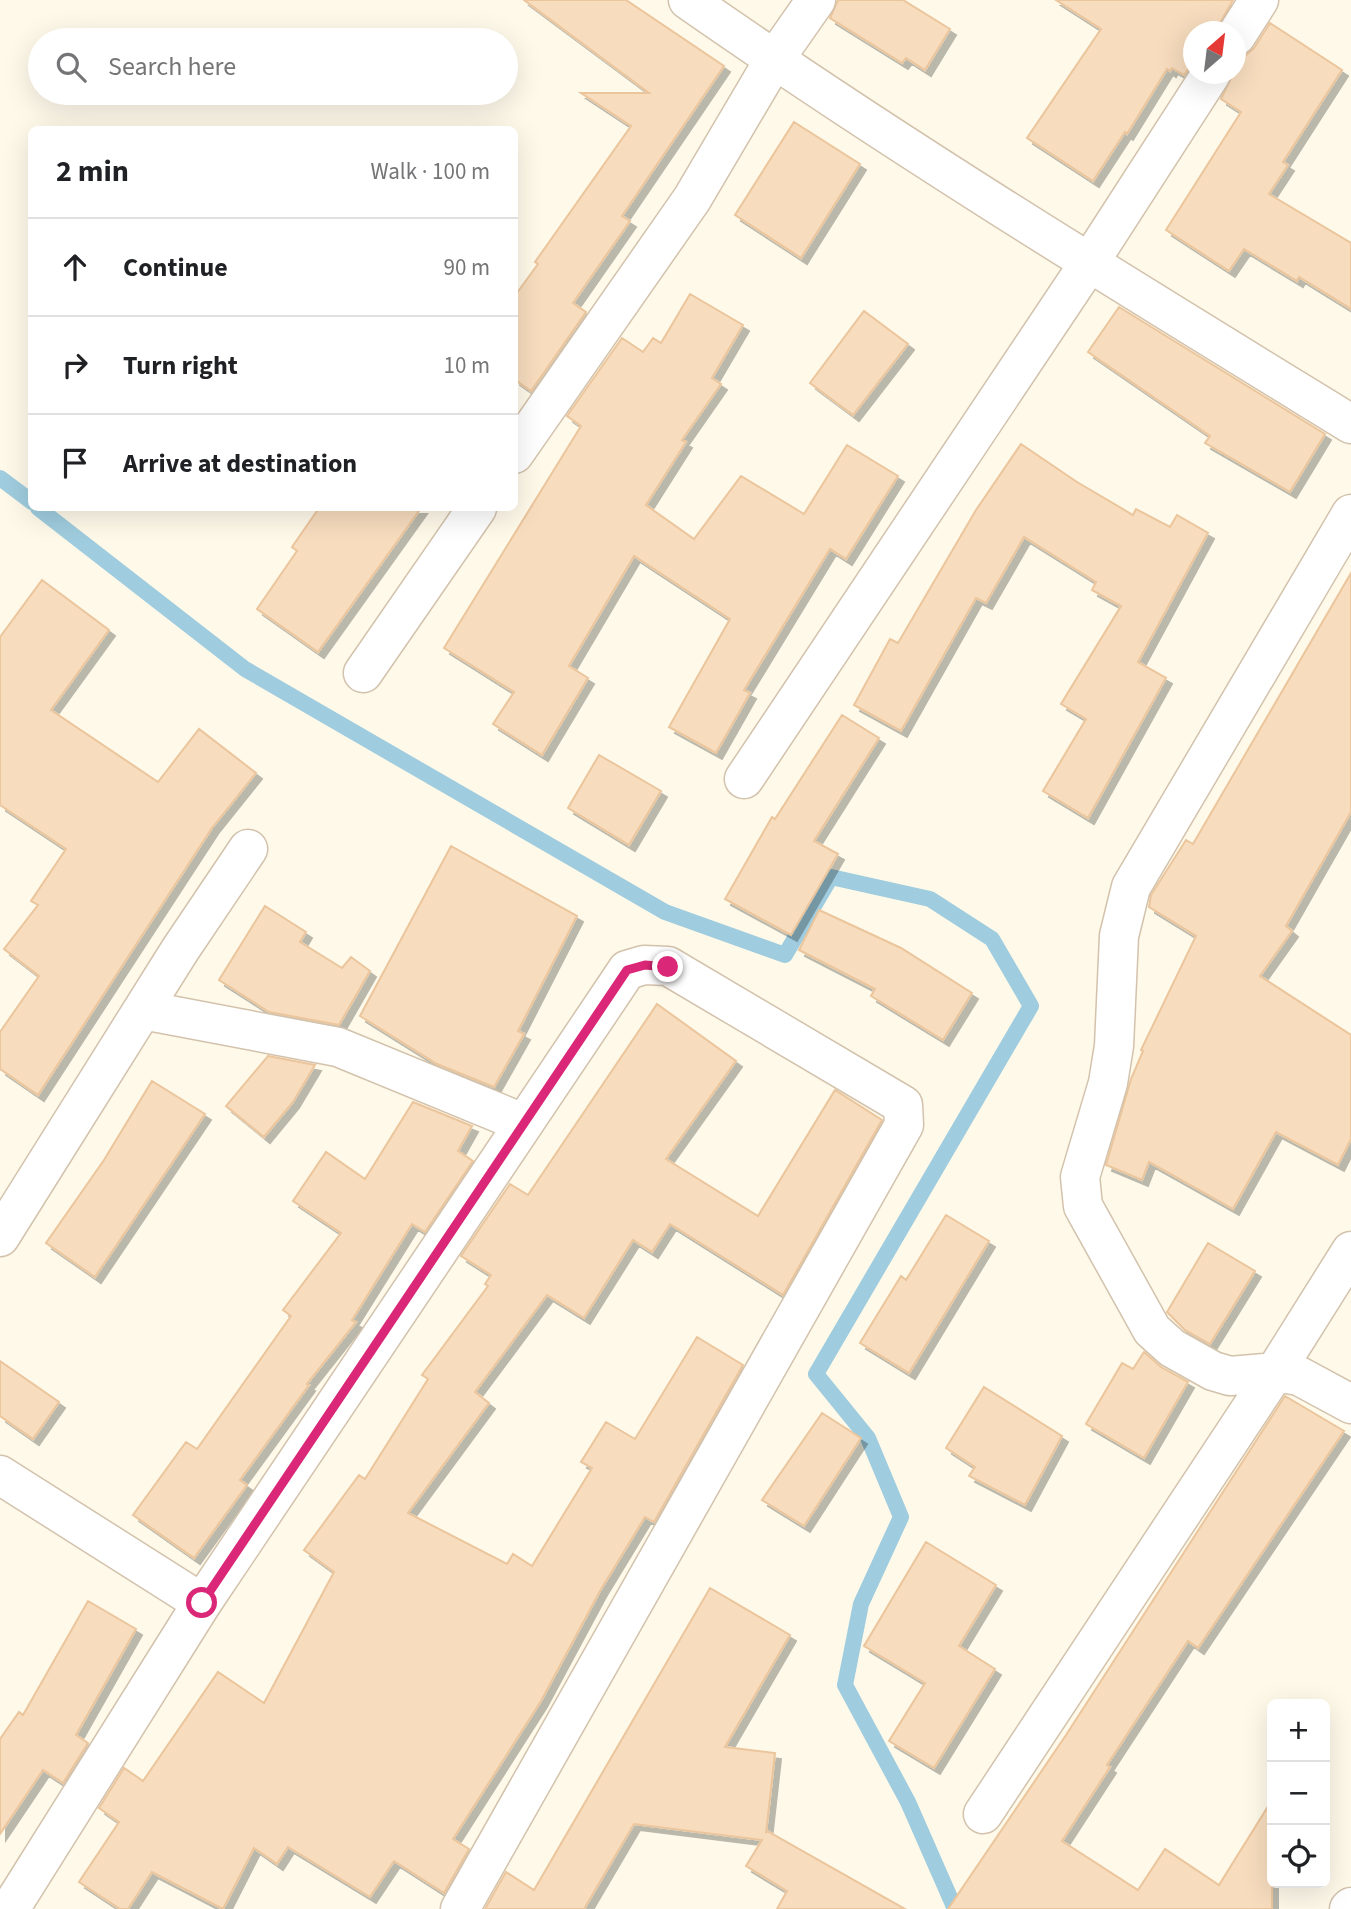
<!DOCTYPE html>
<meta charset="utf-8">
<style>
:root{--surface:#fff;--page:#f6f6f6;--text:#202124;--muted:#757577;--line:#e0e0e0}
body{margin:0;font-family:"Source Sans 3",sans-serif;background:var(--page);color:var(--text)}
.controls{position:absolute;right:21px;bottom:21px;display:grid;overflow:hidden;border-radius:10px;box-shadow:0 7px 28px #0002}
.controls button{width:63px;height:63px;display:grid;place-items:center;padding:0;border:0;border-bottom:2px solid var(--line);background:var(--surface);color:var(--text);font:35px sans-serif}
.compass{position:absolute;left:1183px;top:21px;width:63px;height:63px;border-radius:50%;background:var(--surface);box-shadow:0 7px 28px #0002;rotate:28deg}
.stop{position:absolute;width:21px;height:21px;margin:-16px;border:5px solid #db2777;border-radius:50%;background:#fff}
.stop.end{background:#db2777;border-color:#fff;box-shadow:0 2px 7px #0008}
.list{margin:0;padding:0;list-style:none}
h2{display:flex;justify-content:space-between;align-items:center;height:91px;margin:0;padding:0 28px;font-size:30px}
h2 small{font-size:23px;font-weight:400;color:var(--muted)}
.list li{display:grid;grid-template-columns:46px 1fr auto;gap:21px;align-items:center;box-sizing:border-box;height:98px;padding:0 28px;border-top:2px solid var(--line)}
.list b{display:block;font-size:26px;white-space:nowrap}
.list em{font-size:23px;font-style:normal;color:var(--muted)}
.icon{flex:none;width:38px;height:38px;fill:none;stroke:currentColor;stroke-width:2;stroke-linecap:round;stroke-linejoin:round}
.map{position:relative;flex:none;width:1351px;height:1909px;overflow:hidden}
.search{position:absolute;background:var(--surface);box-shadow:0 7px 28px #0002;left:28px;top:28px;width:490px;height:77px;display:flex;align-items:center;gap:18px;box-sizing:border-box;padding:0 24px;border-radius:38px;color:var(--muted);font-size:26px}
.panel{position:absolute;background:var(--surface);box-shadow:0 7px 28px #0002;left:28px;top:126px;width:490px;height:385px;border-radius:10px}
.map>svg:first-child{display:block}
</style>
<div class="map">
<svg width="1351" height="1909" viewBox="0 0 1351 1909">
<defs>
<filter id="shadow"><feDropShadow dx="6" dy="6" stdDeviation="0" flood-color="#0004"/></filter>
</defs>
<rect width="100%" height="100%" fill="#fef9e9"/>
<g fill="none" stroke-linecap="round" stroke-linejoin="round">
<path stroke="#9fccde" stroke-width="16" d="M 0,478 L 32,502
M 38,508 L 245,669 L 665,912 L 785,955 L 831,877 L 930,899 L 992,939 L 1031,1006 L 816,1374 L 868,1438 L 901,1517 L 861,1604 L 845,1685 L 908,1802 L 955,1909"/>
</g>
<path fill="#f7dcbe" stroke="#ebc59c" stroke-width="2" filter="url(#shadow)" d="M 524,0 L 626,0 L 724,66 L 622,216 L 630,221 L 573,303 L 586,312 L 531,391 L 514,379 L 514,297 L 538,264 L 535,262 L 631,126 L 581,93 L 649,93 Z
M 838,0 L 903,0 L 950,29 L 925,70 L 906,58 L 902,63 L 830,18 Z
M 1056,0 L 1233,0 L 1215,32 L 1194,32 L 1194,61 L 1184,75 L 1172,68 L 1170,71 L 1167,69 L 1127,134 L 1125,132 L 1093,181 L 1027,138 L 1101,29 Z
M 1270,23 L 1342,70 L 1283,162 L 1288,165 L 1269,194 L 1351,243 L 1351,309 L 1299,277 L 1297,281 L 1244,249 L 1229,271 L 1166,230 L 1241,112 L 1221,99 L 1233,74 L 1236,74 L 1236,58 L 1245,56 L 1254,48 Z
M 794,122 L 860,164 L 801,258 L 735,215 Z
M 690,294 L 743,325 L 712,378 L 721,384 L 682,440 L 686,442 L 646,505 L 694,539 L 741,476 L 804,514 L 847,445 L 898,476 L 846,559 L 830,549 L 744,690 L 750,693 L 716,753 L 669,727 L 730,619 L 634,556 L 569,666 L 588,678 L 542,755 L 493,724 L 514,692 L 444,648 L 581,426 L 567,416 L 622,338 L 643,352 L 653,338 L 661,343 Z
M 1119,307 L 1325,434 L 1290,492 L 1205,443 L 1210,436 L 1088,352 Z
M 864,311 L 908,344 L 853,415 L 810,383 Z
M 1021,444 L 1077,482 L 1133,515 L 1136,509 L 1170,527 L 1177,515 L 1208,533 L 1138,662 L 1166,678 L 1088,818 L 1043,791 L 1086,719 L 1061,704 L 1121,606 L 1092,590 L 1096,582 L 1024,537 L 986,603 L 976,598 L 901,731 L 854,705 L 890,639 L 898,643 L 976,510 Z
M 319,508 L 421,508 L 318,652 L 257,609 L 297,551 L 292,547 Z
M 1351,573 L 1351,812 L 1286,926 L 1292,931 L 1260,976 L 1351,1035 L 1351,1139 L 1338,1165 L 1276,1132 L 1233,1209 L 1149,1162 L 1142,1180 L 1106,1165 L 1131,1079 L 1143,1051 L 1141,1050 L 1196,936 L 1149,907 L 1151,895 L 1186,840 L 1193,844 Z
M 42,580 L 109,630 L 51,710 L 158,782 L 199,729 L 256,773 L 212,828 L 38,1095 L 0,1069 L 0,1032 L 39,976 L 4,949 L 38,905 L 31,901 L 66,849 L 0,805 L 0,637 Z
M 842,715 L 879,738 L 814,841 L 838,854 L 791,935 L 725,899 L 772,817 L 775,819 Z
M 599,755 L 661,791 L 629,845 L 568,808 Z
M 451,846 L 577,916 L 518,1031 L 524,1034 L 494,1087 L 437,1064 L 360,1016 Z
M 265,906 L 306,932 L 300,942 L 342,968 L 351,957 L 370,971 L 339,1025 L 269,1012 L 219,980 Z
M 819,910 L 901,948 L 972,993 L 943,1040 L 871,996 L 875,989 L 799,950 Z
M 657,1004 L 736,1061 L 666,1159 L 758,1216 L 835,1090 L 882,1120 L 783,1295 L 670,1224 L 652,1252 L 633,1240 L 584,1318 L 547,1295 L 475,1392 L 489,1403 L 408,1513 L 507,1564 L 513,1554 L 532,1566 L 592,1468 L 581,1462 L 606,1422 L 635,1439 L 697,1337 L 743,1365 L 654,1522 L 645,1517 L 600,1591 L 541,1701 L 453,1839 L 469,1849 L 444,1893 L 394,1861 L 370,1897 L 288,1847 L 277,1864 L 254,1848 L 223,1909 L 152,1872 L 128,1909 L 120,1909 L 79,1882 L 119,1822 L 99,1808 L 124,1768 L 143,1781 L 218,1672 L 264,1703 L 334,1572 L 304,1550 L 359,1475 L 365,1479 L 428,1379 L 422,1375 L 488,1286 L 485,1284 L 491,1275 L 461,1256 L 510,1184 L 528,1195 Z
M 268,1056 L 315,1065 L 293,1102 L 264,1137 L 226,1106 Z
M 152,1081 L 205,1114 L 95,1277 L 46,1243 L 104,1160 Z
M 413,1102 L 472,1126 L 458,1151 L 473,1161 L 425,1232 L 412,1224 L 352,1320 L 356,1322 L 307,1384 L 309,1385 L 240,1480 L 247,1485 L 194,1558 L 133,1515 L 186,1442 L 197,1449 L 291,1316 L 283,1310 L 341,1233 L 293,1201 L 326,1152 L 365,1179 Z
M 946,1215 L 989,1241 L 909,1373 L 860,1343 L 901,1276 L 906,1280 Z
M 1208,1243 L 1255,1271 L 1210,1344 L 1185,1330 L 1167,1312 Z
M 1144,1352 L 1161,1367 L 1188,1382 L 1144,1458 L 1086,1424 L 1122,1363 L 1133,1369 Z
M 0,1361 L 59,1402 L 33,1439 L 0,1416 Z
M 984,1387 L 1062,1436 L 1025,1505 L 969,1476 L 975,1467 L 946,1448 Z
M 1285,1396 L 1344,1431 L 1198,1648 L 1188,1641 L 1107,1765 L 1110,1767 L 1062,1841 L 1138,1890 L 1165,1849 L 1219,1885 L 1272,1800 L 1272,1909 L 948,1909 L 1066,1735 Z
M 822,1413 L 861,1438 L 804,1526 L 762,1500 Z
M 926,1542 L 996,1585 L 959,1646 L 995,1669 L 934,1768 L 889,1741 L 925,1683 L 864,1646 Z
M 710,1588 L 790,1635 L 725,1747 L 775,1753 L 766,1833 L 767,1831 L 905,1909 L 777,1909 L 787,1891 L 746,1866 L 762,1840 L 634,1824 L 584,1909 L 485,1909 L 506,1872 L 534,1890 Z
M 88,1601 L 136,1629 L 76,1735 L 88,1743 L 63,1783 L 43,1770 L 0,1834 L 0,1739 L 19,1712 L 23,1715 Z"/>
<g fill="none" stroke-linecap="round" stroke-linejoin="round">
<defs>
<path id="street" d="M 688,0 C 903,150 1128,287 1351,424
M 1236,36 L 1259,0
M 514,454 L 692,199 L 774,60 L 816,0
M 1351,514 L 1131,887 L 1119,936 L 1114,1046 L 1108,1083 L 1080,1177 L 1083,1206 L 1152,1330 L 1172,1348 L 1213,1371 L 1230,1376 L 1275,1372 L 1299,1376 L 1351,1404
M 363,673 L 477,508
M 744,779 L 1089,263 L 1211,74
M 143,1010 L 338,1047 L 523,1123
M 0,1237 L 180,950 L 248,849
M 0,1475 L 202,1603 L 627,970 L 644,965 L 668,966 L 903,1105 L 904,1125 L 460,1909
M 983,1814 L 1275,1372 L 1351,1251
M 10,1909 L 202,1603
M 1349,1909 L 1351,1907"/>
</defs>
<use href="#street" stroke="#d3c2ac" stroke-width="41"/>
<use href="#street" stroke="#fff" stroke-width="38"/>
</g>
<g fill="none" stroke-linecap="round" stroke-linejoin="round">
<path stroke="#db2777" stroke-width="9" d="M 202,1603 L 627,970 L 645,965 L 668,967"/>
</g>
</svg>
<div class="controls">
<button>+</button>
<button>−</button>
<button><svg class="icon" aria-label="locate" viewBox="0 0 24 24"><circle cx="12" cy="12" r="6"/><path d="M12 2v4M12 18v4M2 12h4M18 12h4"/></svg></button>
</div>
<svg class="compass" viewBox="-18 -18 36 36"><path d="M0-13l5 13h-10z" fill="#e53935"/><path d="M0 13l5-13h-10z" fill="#757577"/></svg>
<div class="stop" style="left:202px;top:1603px"></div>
<div class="stop end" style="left:668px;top:967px"></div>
<div class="search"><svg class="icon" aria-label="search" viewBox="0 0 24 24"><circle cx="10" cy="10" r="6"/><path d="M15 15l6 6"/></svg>Search here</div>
<section class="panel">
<h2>2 min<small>Walk · 100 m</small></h2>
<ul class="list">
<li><svg class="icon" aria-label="ahead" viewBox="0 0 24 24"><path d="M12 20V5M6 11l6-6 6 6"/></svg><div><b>Continue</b></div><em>90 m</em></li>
<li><svg class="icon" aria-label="right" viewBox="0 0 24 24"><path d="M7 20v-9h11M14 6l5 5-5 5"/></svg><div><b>Turn right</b></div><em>10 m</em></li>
<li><svg class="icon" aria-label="arrive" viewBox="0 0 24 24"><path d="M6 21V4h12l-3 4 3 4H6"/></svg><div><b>Arrive at destination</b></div></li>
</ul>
</section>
</div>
